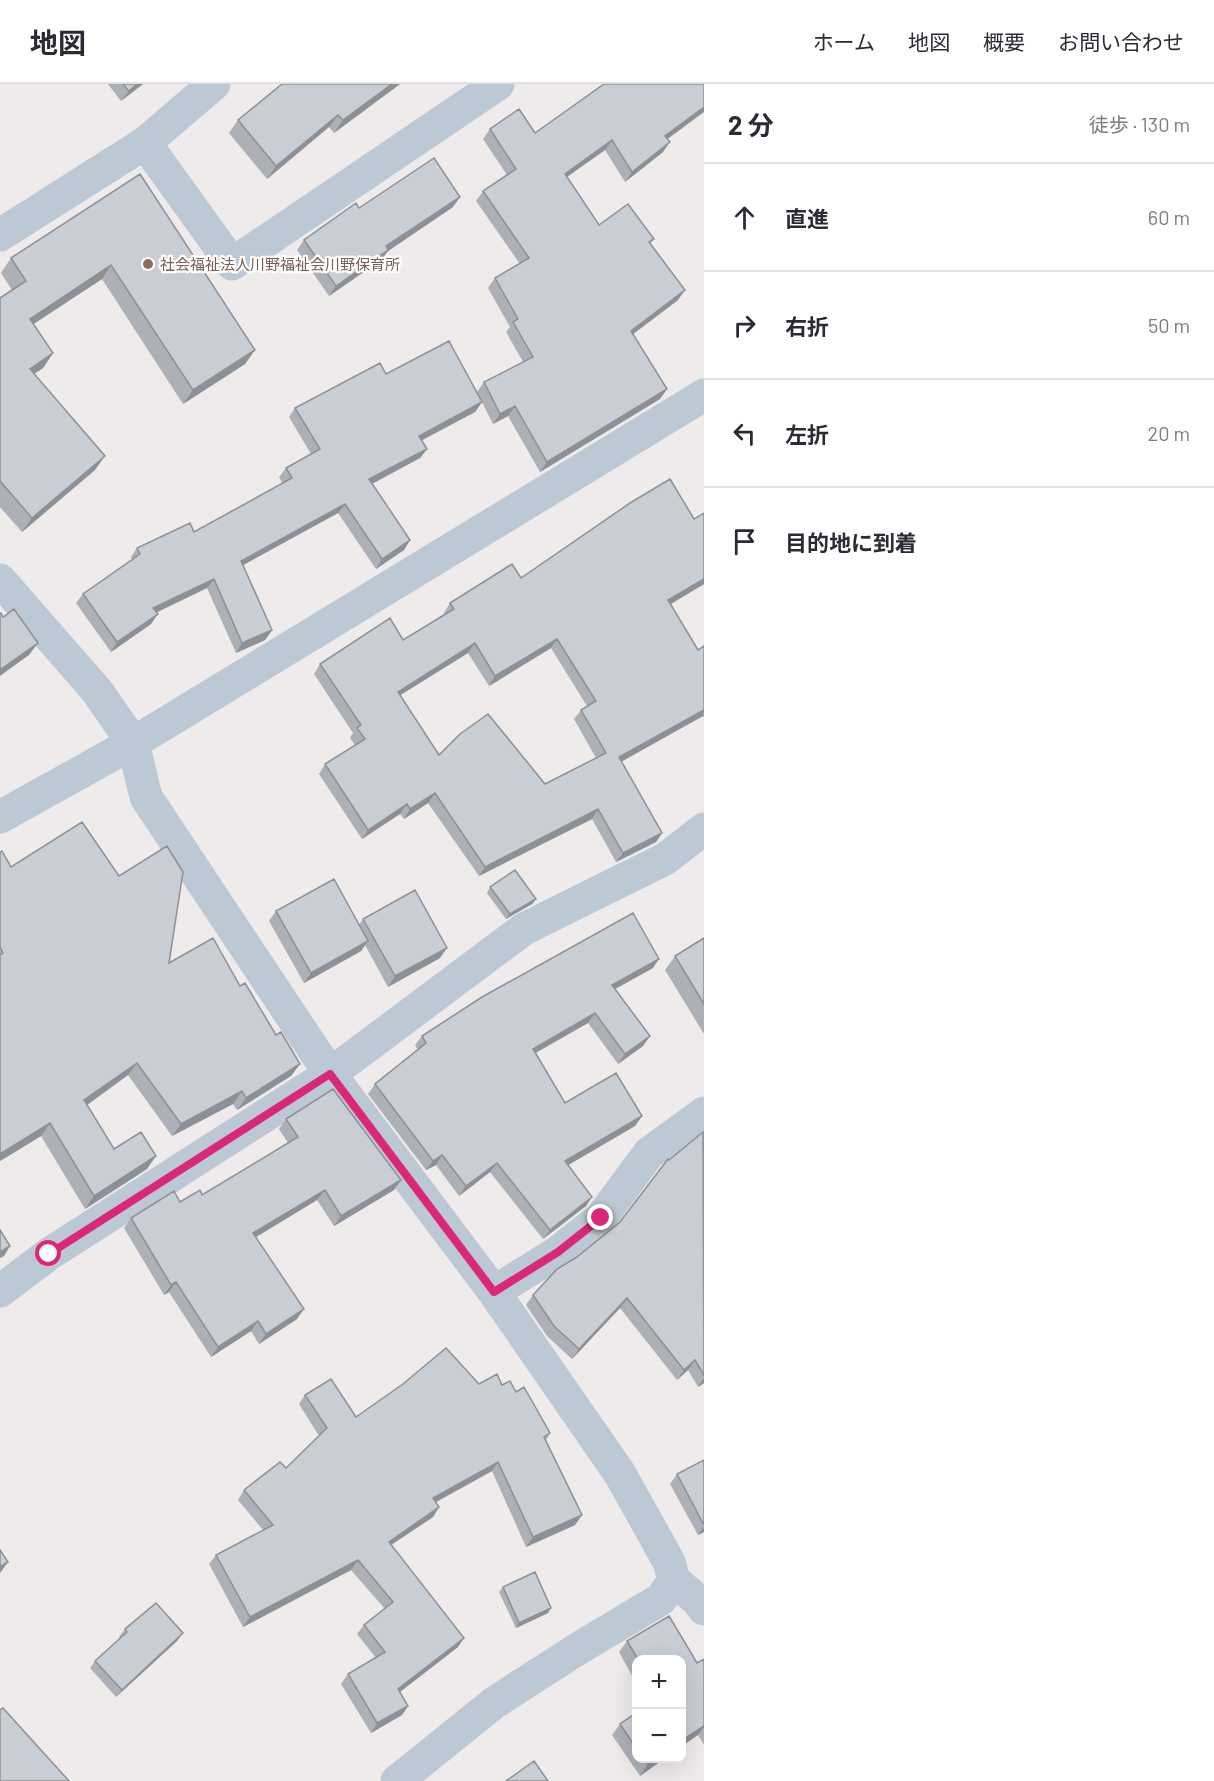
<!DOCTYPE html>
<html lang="ja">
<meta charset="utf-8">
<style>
:root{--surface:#fff;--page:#f2f2f3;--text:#2b2b33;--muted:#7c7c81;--line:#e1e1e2}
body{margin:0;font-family:Barlow,"Noto Sans JP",sans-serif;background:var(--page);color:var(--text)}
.controls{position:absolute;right:18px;bottom:18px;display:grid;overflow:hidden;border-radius:12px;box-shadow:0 6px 24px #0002}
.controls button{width:54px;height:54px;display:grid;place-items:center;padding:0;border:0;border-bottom:2px solid var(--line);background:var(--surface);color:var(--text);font:30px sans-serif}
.stop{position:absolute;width:18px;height:18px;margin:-14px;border:4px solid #db2777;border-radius:50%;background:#fff}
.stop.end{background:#db2777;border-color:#fff;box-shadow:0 2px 6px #0008}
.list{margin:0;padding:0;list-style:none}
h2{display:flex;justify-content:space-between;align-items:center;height:78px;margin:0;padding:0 24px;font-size:26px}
h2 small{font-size:20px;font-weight:400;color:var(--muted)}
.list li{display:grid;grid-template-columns:39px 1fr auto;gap:18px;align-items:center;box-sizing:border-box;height:108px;padding:0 24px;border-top:2px solid var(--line)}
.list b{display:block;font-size:22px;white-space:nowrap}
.list em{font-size:20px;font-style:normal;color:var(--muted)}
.icon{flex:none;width:33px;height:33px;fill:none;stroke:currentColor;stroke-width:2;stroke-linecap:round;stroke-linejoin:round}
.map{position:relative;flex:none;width:704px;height:1697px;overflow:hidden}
header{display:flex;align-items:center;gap:36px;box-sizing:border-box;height:84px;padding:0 30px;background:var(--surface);border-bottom:2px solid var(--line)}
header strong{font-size:28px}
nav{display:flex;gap:33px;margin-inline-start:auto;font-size:21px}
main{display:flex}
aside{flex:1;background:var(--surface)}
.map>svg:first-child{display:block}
</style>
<header>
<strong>地図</strong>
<nav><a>ホーム</a><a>地図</a><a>概要</a><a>お問い合わせ</a></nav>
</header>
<main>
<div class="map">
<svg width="704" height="1697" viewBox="0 0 704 1697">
<rect width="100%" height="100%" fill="#efebeb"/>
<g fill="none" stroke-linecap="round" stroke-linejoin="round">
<path stroke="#bcc8d3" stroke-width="33" d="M 145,59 L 214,0
M 0,151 L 145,59 L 232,180 L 498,0
M 0,496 L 97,607 L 133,659 L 146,713 L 330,990 L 494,1208 L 620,1390 L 669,1478 L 674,1496 L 697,1516 L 704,1525
M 0,1207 L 49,1170 L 330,990 L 524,845 L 665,775 L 704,745
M 494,1208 L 558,1168 L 601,1134 L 649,1069 L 704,1029
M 397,1697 L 494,1619 L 576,1566 L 661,1515 L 674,1496"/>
<path stroke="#bcc8d3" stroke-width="33" d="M 0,733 L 133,659 L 704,311"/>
</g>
<path fill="#adb0b6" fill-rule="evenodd" d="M 108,0 L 143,0 L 121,17 Z
M 282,0 L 400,0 L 334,49 L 329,43 L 267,95 L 229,49 L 238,36 Z
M 490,45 L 535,49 L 668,55 L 663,68 L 625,98 L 605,66 L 567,93 L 599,141 L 654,155 L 650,160 L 678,216 L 633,250 L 667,305 L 660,315 L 540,388 L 508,332 L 493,340 L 477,308 L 484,298 L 523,278 L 506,248 L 510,243 L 488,204 L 495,194 L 520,180 L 476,117 L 483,107 L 507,91 L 483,55 Z
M 140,90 L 245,280 L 183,320 L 102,195 L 33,240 L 53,269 L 43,284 L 34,290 L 95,386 L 22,448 L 0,423 L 0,214 L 12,206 L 1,189 L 11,174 Z
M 453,123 L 388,167 L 381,176 L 329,212 L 297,166 L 304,156 L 359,124 Z
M 386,290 L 482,318 L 475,328 L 422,356 L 427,365 L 420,374 L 372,400 L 410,456 L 404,466 L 376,485 L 338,429 L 243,481 L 272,546 L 265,556 L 236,569 L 207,504 L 157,528 L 151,540 L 111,568 L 76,519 L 83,510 L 132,476 L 131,473 L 137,464 L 194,448 L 283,400 L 279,393 L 286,384 L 311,370 L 289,333 L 295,324 Z
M 704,429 L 704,500 L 670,520 L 698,566 L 704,562 L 704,634 L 703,632 L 621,677 L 662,749 L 656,758 L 616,778 L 592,735 L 479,792 L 428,719 L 404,735 L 400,730 L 362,755 L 319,690 L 325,680 L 355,661 L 350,654 L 353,649 L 314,590 L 320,580 L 403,556 L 444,530 L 444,529 L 450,519 L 521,494 L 694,435 ZM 551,564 L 587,622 L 581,626 L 574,635 L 596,674 L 545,700 L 439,671 L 400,611 L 468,569 L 489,602 Z
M 0,768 L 11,783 L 169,879 L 240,902 L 276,951 L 300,980 L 291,992 L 237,1026 L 233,1020 L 172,1052 L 128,991 L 87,1021 L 114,1065 L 147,1085 L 85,1125 L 41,1052 L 0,1077 Z
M 490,803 L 536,815 L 532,820 L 506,835 L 487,809 Z
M 276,827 L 359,841 L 363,835 L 440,874 L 388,903 L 365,861 L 361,867 L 304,899 L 269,837 Z
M 704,854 L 704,950 L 665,886 L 675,872 Z
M 653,884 L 615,905 L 650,952 L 643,962 L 618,980 L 588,939 L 536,969 L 565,1019 L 642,1032 L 635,1042 L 568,1081 L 586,1122 L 543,1155 L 490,1088 L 459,1112 L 436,1081 L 426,1086 L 368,1010 L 375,1000 L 418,966 L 415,961 L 422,952 Z
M 286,1035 L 394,1106 L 334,1142 L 317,1116 L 256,1153 L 297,1235 L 259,1260 L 251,1247 L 211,1273 L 169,1208 L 164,1211 L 124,1144 L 131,1134 L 202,1111 L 288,1059 L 279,1045 Z
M 704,1048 L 704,1299 L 698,1303 L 688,1286 L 677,1296 L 620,1224 L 572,1275 L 547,1252 L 526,1221 L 533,1211 L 577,1173 L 620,1138 L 669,1076 Z
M 479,1300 L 502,1301 L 516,1308 L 550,1349 L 546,1356 L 582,1431 L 575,1441 L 526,1463 L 492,1387 L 436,1418 L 439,1423 L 433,1433 L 391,1461 L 458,1563 L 400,1608 L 408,1622 L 402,1631 L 371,1649 L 341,1600 L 348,1590 L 376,1574 L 357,1550 L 364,1541 L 385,1525 L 351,1486 L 243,1543 L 209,1480 L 216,1471 L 263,1446 L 238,1416 L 244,1406 L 286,1384 L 319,1352 L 299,1320 L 305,1311 L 356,1333 Z
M 704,1376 L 704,1448 L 698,1451 L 670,1400 L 677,1390 Z
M 503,1503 L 548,1529 L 516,1544 L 499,1508 Z
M 125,1545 L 177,1557 L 116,1613 L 90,1584 L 95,1577 L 120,1554 L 119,1553 Z
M 627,1557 L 697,1579 L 704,1575 L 704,1661 L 698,1651 L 681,1575 L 636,1575 L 636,1599 L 619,1568 Z
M 636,1629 L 636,1674 L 665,1674 L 640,1692 L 612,1651 L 620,1640 Z"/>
<path fill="#8d9094" d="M 137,0 L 143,0 L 121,17 L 129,7 Z
M 392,0 L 400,0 L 334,49 L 343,36 Z
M 704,23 L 704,28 L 658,62 L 665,52 Z
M 338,31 L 329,43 L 267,95 L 276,82 Z
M 612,56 L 605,66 L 558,99 L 565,90 Z
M 670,58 L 663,68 L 625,98 L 632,88 Z
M 460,113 L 453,123 L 388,167 L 381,176 L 329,212 L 336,202 L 386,162 Z
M 111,181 L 102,195 L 20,249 L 30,235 Z
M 685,206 L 678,216 L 624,257 L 631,247 Z
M 255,266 L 245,280 L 183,320 L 193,306 Z
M 53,269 L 43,284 L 20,299 L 30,285 Z
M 667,305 L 660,315 L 540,388 L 547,378 Z
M 482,318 L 475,328 L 413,361 L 419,352 Z
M 515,322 L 508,332 L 493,340 L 500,330 Z
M 427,365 L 420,374 L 362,405 L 369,395 Z
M 105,372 L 95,386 L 22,448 L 32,434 Z
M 345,420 L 338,429 L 234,486 L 241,477 Z
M 410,456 L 404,466 L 376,485 L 382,475 Z
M 214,495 L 207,504 L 147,533 L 153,524 Z
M 704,495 L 704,500 L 661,526 L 668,516 Z
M 158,530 L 151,540 L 111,568 L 117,558 Z
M 272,546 L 265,556 L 236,569 L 242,559 Z
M 557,555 L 551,564 L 489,602 L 495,592 Z
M 38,559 L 29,571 L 0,592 L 0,586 Z
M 475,559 L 468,569 L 391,617 L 398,608 Z
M 704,626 L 703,632 L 612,683 L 619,673 Z
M 435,709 L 428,719 L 404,735 L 410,725 Z
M 407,720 L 400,730 L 362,755 L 368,746 Z
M 598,725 L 592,735 L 479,792 L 485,783 Z
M 662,749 L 656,758 L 616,778 L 623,769 Z
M 536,815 L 532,820 L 506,835 L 510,830 Z
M 368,857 L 361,867 L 304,899 L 311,889 Z
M 447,864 L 440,874 L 388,903 L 395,892 Z
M 659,875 L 653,884 L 606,910 L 612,901 Z
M 595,929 L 588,939 L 526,974 L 533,965 Z
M 650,952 L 643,962 L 618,980 L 625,970 Z
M 137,979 L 128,991 L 76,1029 L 84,1016 Z
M 300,980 L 291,992 L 237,1026 L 246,1014 Z
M 242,1007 L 233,1020 L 172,1052 L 181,1040 Z
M 642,1032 L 635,1042 L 558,1087 L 565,1077 Z
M 50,1039 L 41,1052 L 0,1077 L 0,1070 Z
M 442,1071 L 436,1081 L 426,1086 L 433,1077 Z
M 156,1072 L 147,1085 L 85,1125 L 94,1112 Z
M 497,1079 L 490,1088 L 459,1112 L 466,1102 Z
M 401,1096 L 394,1106 L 334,1142 L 341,1132 Z
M 325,1106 L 317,1116 L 246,1159 L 253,1149 Z
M 592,1113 L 586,1122 L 543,1155 L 550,1146 Z
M 10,1162 L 4,1172 L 0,1174 L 0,1168 Z
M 176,1198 L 169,1208 L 164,1211 L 171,1201 Z
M 627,1214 L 620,1224 L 572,1275 L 579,1265 Z
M 304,1225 L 297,1235 L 259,1260 L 266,1250 Z
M 258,1237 L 251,1247 L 211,1273 L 218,1263 Z
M 695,1276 L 688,1286 L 677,1296 L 684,1286 Z
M 704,1294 L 704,1299 L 698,1303 Z
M 498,1378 L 492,1387 L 427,1423 L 433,1414 Z
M 439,1423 L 433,1433 L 382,1467 L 389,1458 Z
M 582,1431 L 575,1441 L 526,1463 L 533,1453 Z
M 704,1443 L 704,1448 L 698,1451 Z
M 358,1476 L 351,1486 L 243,1543 L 250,1533 Z
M 8,1478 L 0,1489 L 0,1483 Z
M 551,1524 L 548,1529 L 516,1544 L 519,1539 Z
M 183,1549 L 177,1557 L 116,1613 L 122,1606 Z
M 464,1554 L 458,1563 L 392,1614 L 398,1605 Z
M 408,1622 L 402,1631 L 371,1649 L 377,1639 Z
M 704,1642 L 704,1643 L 698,1651 L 681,1663 L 681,1657 Z
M 657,1674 L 665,1674 L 640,1692 L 648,1680 Z"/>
<path fill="#c9cdd4" stroke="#8d9094" stroke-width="1.5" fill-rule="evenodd" d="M 123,0 L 137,0 L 129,7 Z
M 282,0 L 392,0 L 343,36 L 338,31 L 276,82 L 238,36 Z
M 604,0 L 704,0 L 704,23 L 665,52 L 670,58 L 632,88 L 612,56 L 565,90 L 599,141 L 628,120 L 654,155 L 649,158 L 685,206 L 631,247 L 667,305 L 547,378 L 515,322 L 500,330 L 484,298 L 533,273 L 513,238 L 518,235 L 495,194 L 529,174 L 483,107 L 516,85 L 490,45 L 519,25 L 535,49 Z
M 434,74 L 460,113 L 386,162 L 388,166 L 336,202 L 304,156 L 356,119 L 359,124 Z
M 140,90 L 255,266 L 193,306 L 111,181 L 30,235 L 53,269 L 30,285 L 105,372 L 32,434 L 0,397 L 0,214 L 26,197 L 11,174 Z
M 449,257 L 482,318 L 419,352 L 427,365 L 369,395 L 410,456 L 382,475 L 345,420 L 241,477 L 272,546 L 242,559 L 214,495 L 153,524 L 158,530 L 117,558 L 83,510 L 140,470 L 137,464 L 190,439 L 194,448 L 292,394 L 286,384 L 320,365 L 295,324 L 380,279 L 386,290 Z
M 670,395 L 694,435 L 704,429 L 704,495 L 668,516 L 698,566 L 704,562 L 704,626 L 619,673 L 662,749 L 623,769 L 598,725 L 485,783 L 435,709 L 410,725 L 407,720 L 368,746 L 325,680 L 365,655 L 357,644 L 361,641 L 320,580 L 390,534 L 403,556 L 454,525 L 450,519 L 512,480 L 521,494 L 630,419 ZM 557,555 L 596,617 L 581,626 L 606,669 L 545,700 L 488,630 L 460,650 L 439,671 L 398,608 L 475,559 L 495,592 Z
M 14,525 L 38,559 L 0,586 L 0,530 L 1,529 L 3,533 Z
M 82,738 L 119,792 L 167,762 L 183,788 L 169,879 L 213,854 L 240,902 L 245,899 L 276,951 L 281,948 L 300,980 L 246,1014 L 242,1007 L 181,1040 L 137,979 L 84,1016 L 114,1065 L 141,1048 L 156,1072 L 94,1112 L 50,1039 L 0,1070 L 0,871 L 3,869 L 0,863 L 0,768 L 2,767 L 11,783 Z
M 515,786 L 536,815 L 510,830 L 490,803 Z
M 334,795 L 368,857 L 311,889 L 276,827 Z
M 415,806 L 447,864 L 395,892 L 363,835 Z
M 633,829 L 659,875 L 612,901 L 650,952 L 625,970 L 595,929 L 533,965 L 565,1019 L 616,989 L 642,1032 L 565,1077 L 592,1113 L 550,1146 L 497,1079 L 466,1102 L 442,1071 L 433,1077 L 375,1000 L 426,959 L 422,952 L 482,913 Z
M 704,854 L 704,920 L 675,872 Z
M 333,1005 L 401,1096 L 341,1132 L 325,1106 L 253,1149 L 304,1225 L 266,1250 L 258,1237 L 218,1263 L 176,1198 L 171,1201 L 131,1134 L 174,1107 L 180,1118 L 200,1106 L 202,1111 L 298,1053 L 286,1035 Z
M 703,1048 L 704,1291 L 695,1276 L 684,1286 L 627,1214 L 579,1265 L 554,1242 L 533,1211 L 557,1185 L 577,1173 L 620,1138 L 668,1075 L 669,1076 Z
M 0,1146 L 10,1162 L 0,1168 Z
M 446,1264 L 479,1300 L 497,1290 L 502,1301 L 510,1297 L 516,1308 L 524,1303 L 550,1349 L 544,1353 L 582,1431 L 533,1453 L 498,1378 L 433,1414 L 439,1423 L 389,1458 L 464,1554 L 398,1605 L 408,1622 L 377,1639 L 348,1590 L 385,1568 L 364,1541 L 393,1518 L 358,1476 L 250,1533 L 216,1471 L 273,1441 L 244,1406 L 280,1378 L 286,1384 L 327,1344 L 305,1311 L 331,1295 L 356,1333 L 403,1300 Z
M 704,1376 L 704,1441 L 677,1390 Z
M 0,1466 L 8,1478 L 0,1483 Z
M 535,1488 L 551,1524 L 519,1539 L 503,1503 Z
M 156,1519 L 183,1549 L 122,1606 L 95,1577 L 127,1548 L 125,1545 Z
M 669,1532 L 697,1579 L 704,1575 L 704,1642 L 681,1657 L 681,1575 L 638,1575 L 627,1557 Z
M 3,1624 L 69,1697 L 0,1697 L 0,1626 Z
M 636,1629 L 636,1664 L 620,1640 Z
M 644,1674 L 657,1674 L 648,1680 Z
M 534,1677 L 548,1697 L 506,1697 Z"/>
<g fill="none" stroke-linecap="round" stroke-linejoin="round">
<path stroke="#db2777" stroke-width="8" d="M 49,1170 L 330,990 L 494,1208 L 558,1168 L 601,1134"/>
</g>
<circle fill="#8d6e63" stroke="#fff" stroke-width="2" cx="148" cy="180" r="6"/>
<g text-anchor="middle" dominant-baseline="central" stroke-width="4.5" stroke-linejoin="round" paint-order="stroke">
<g font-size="15" fill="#785e54" stroke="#fff" text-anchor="start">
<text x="160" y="180">社会福祉法人川野福祉会川野保育所</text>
</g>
</g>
</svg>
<div class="controls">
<button>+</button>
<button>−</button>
</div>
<div class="stop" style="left:49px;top:1170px"></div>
<div class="stop end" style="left:601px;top:1134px"></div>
</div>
<aside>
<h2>2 分<small>徒歩 · 130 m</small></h2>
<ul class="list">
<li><svg class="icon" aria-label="ahead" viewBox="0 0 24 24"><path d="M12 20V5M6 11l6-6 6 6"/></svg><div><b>直進</b></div><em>60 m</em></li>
<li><svg class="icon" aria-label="right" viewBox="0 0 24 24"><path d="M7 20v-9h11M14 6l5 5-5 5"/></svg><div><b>右折</b></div><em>50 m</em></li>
<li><svg class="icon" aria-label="left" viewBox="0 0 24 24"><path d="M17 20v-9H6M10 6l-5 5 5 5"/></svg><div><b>左折</b></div><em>20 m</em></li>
<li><svg class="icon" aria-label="arrive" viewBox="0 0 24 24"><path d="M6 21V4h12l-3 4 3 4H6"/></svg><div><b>目的地に到着</b></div></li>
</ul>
</aside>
</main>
